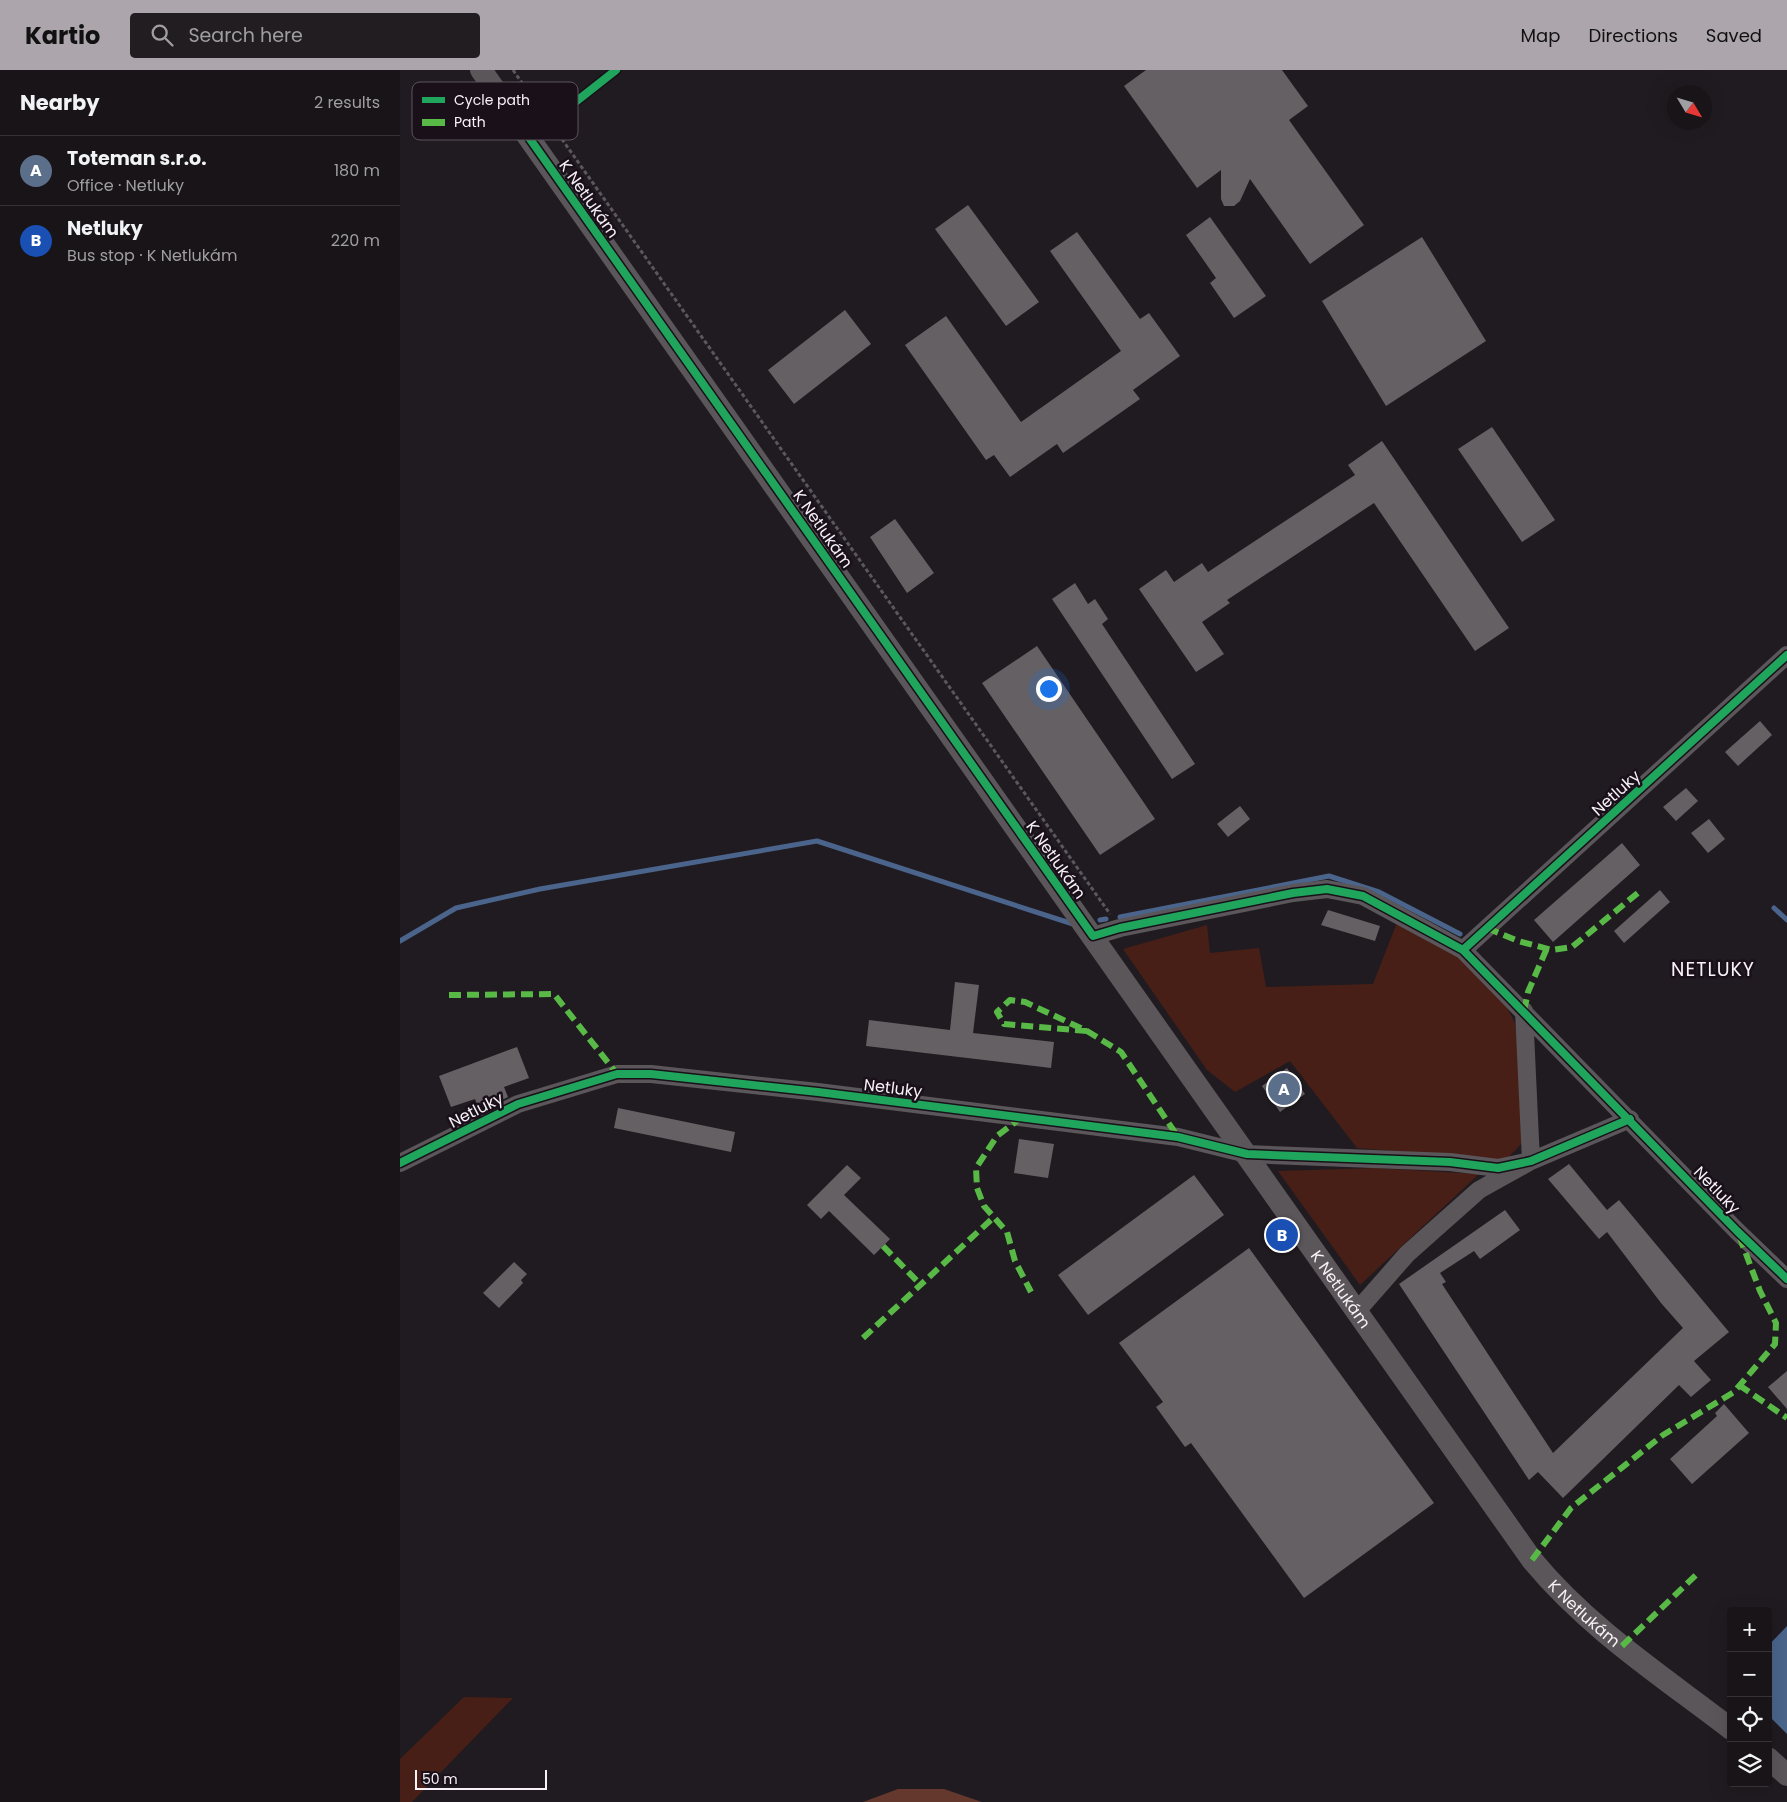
<!DOCTYPE html>
<meta charset="utf-8">
<style>
:root{--surface:#181418;--page:#211d21;--text:#f1f3f6;--muted:#9f9ea2;--line:#363337;--accent:#aca6ac}
body{margin:0;font-family:Poppins,sans-serif;background:var(--page);color:var(--text)}
.controls{position:absolute;right:15px;bottom:15px;display:grid;overflow:hidden;border-radius:5px;box-shadow:0 5px 20px #0002}
.controls button{width:45px;height:45px;display:grid;place-items:center;padding:0;border:0;border-bottom:1px solid var(--line);background:var(--surface);color:var(--text);font:25px sans-serif}
.compass{position:absolute;left:1267px;top:15px;width:45px;height:45px;border-radius:50%;background:var(--surface);box-shadow:0 5px 20px #0002;rotate:128deg}
.scale{position:absolute;left:15px;bottom:12px;width:132px;box-sizing:border-box;padding-left:5px;border:2px solid #f8f1f8;border-top:0;font-size:14px;line-height:18px;white-space:nowrap;color:#f8f1f8;-webkit-text-stroke:4px #191019;paint-order:stroke}
.you{position:absolute;left:648px;top:618px;width:18px;height:18px;margin:-12px;border:4px solid #fff;border-radius:50%;background:#1a73e8;box-shadow:0 0 0 8px #1a73e833}
.badge{display:grid;place-items:center;width:32px;height:32px;border-radius:50%;background:var(--accent);color:#fff;font-size:16px;font-weight:700}
.pin{position:absolute;translate:-50% -50%;border:2px solid #fff;box-shadow:0 1px 5px #0006}
.list{margin:0;padding:0;list-style:none}
h2{display:flex;justify-content:space-between;align-items:center;height:65px;margin:0;padding:0 20px;font-size:21px}
h2 small{font-size:16px;font-weight:400;color:var(--muted)}
.list li{display:grid;grid-template-columns:32px 1fr auto;gap:15px;align-items:center;box-sizing:border-box;height:70px;padding:0 20px;border-top:1px solid var(--line)}
.list b{display:block;font-size:19px;white-space:nowrap}
.list p{margin:0;font-size:16px;white-space:nowrap;color:var(--muted)}
.list em{font-size:16px;font-style:normal;color:var(--muted)}
.icon{flex:none;width:28px;height:28px;fill:none;stroke:currentColor;stroke-width:2;stroke-linecap:round;stroke-linejoin:round}
.map{position:relative;flex:none;width:1387px;height:1732px;overflow:hidden}
header{display:flex;align-items:center;gap:30px;box-sizing:border-box;height:70px;padding:0 25px;background:var(--accent);color:#111}
header strong{font-size:24px}
nav{display:flex;gap:28px;margin-inline-start:auto;font-size:18px}
.search{width:350px;height:45px;background:var(--page);display:flex;align-items:center;gap:12px;box-sizing:border-box;padding:0 18px;border-radius:5px;color:var(--muted);font-size:19px}
main{display:flex}
aside{flex:1;background:var(--surface)}
.map>svg:first-child{display:block}
</style>
<header>
<strong>Kartio</strong>
<div class="search"><svg class="icon" aria-label="search" viewBox="0 0 24 24"><circle cx="10" cy="10" r="6"/><path d="M15 15l6 6"/></svg>Search here</div>
<nav><a>Map</a><a>Directions</a><a>Saved</a></nav>
</header>
<main>
<aside>
<h2>Nearby<small>2 results</small></h2>
<ul class="list">
<li><span class="badge" style="background:#5c6f8a">A</span><div><b>Toteman s.r.o.</b><p>Office · Netluky</p></div><em>180 m</em></li>
<li><span class="badge" style="background:#1a4fb4">B</span><div><b>Netluky</b><p>Bus stop · K Netlukám</p></div><em>220 m</em></li>
</ul>
</aside>
<div class="map">
<svg width="1387" height="1732" viewBox="0 0 1387 1732">
<rect width="100%" height="100%" fill="#201b20"/>
<path fill="#481f16" d="M 998,850 L 1065,891 L 1105,934 L 1115,953 L 1123,1016 L 1123,1072 L 1106,1090 L 957,1078 L 890,991 L 835,1022 L 807,1000 L 723,879 L 807,855 L 810,883 L 859,878 L 866,917 L 973,914 Z
M 975,1098 L 1079,1104 L 960,1215 L 878,1101 Z
M 64,1627 L 113,1628 L 12,1732 L 0,1732 L 0,1689 Z"/>
<path fill="#64382d" d="M 498,1719 L 544,1719 L 582,1732 L 463,1732 Z"/>
<path fill="#4a648b" d="M 1387,1556 L 1387,1664 L 1368,1645 L 1368,1576 Z"/>
<g fill="none" stroke-linecap="round" stroke-linejoin="round">
<path stroke="#4a648b" stroke-width="5" d="M 1374,838 L 1387,850
M 720,847 L 929,806 L 979,822 L 1060,864
M 700,850 L 706,849
M 0,871 L 56,838 L 140,819 L 417,771 L 673,854"/>
</g>
<path fill="#656063" d="M 746,0 L 882,0 L 908,36 L 889,50 L 964,155 L 910,194 L 850,109 L 840,131 L 834,136 L 824,136 L 821,129 L 821,100 L 797,118 L 724,16 Z
M 568,135 L 639,232 L 606,256 L 535,159 Z
M 810,147 L 866,226 L 834,248 L 810,213 L 816,208 L 786,165 Z
M 677,162 L 740,249 L 749,243 L 780,286 L 733,320 L 740,329 L 663,383 L 657,374 L 610,407 L 594,385 L 586,390 L 505,275 L 546,246 L 621,352 L 721,281 L 650,181 Z
M 1022,167 L 1086,271 L 986,336 L 922,231 Z
M 445,240 L 471,274 L 394,334 L 368,300 Z
M 1092,357 L 1155,450 L 1122,472 L 1058,379 Z
M 982,371 L 1109,558 L 1075,581 L 974,433 L 827,530 L 830,533 L 802,552 L 824,584 L 796,602 L 739,519 L 766,500 L 774,512 L 802,493 L 808,502 L 955,405 L 948,395 Z
M 495,449 L 534,503 L 507,523 L 470,467 Z
M 675,513 L 688,534 L 695,529 L 708,549 L 702,554 L 795,694 L 772,709 L 652,529 Z
M 637,576 L 755,749 L 700,785 L 582,613 Z
M 1360,651 L 1372,665 L 1338,696 L 1325,682 Z
M 1286,718 L 1298,731 L 1276,751 L 1263,737 Z
M 840,736 L 850,749 L 828,767 L 817,754 Z
M 1309,749 L 1325,769 L 1308,783 L 1291,763 Z
M 1222,773 L 1240,795 L 1153,872 L 1134,850 Z
M 1260,820 L 1270,832 L 1224,873 L 1214,861 Z
M 928,840 L 980,856 L 975,871 L 921,855 Z
M 555,912 L 579,915 L 573,963 L 654,972 L 651,998 L 466,976 L 469,950 L 550,960 Z
M 117,977 L 129,1008 L 104,1017 L 108,1027 L 80,1041 L 75,1029 L 51,1037 L 39,1006 Z
M 887,998 L 905,1024 L 880,1042 L 862,1016 Z
M 218,1038 L 335,1062 L 331,1082 L 214,1058 Z
M 619,1069 L 654,1074 L 648,1108 L 614,1103 Z
M 1169,1094 L 1207,1140 L 1219,1130 L 1329,1262 L 1294,1291 L 1311,1310 L 1291,1327 L 1279,1315 L 1163,1428 L 1138,1402 L 1129,1410 L 999,1214 L 1105,1140 L 1120,1160 L 1080,1189 L 1074,1181 L 1040,1203 L 1046,1212 L 1042,1214 L 1153,1383 L 1283,1258 L 1261,1233 L 1207,1162 L 1199,1169 L 1148,1109 Z
M 447,1095 L 461,1108 L 444,1125 L 490,1169 L 474,1185 L 429,1141 L 421,1149 L 407,1135 Z
M 794,1105 L 824,1145 L 688,1245 L 658,1205 Z
M 849,1178 L 1034,1433 L 904,1528 L 791,1373 L 785,1377 L 756,1337 L 763,1332 L 719,1273 Z
M 114,1192 L 127,1204 L 121,1210 L 123,1213 L 99,1238 L 83,1223 Z
M 1387,1301 L 1387,1339 L 1368,1317 Z
M 1324,1334 L 1349,1363 L 1292,1414 L 1270,1389 L 1317,1346 L 1315,1343 Z"/>
<g fill="none" stroke-linecap="round" stroke-linejoin="round">
<path stroke="#5c575c" stroke-width="3" stroke-dasharray="4 2.5" stroke-linecap="butt" d="M 113,0 L 710,844"/>
<path stroke="#5a565a" stroke-width="18" d="M 693,866 L 720,858 L 893,823 L 927,819 L 963,826 L 1063,880 L 1337,1161 L 1387,1209
M 1063,880 L 1387,585
M 0,1093 L 118,1034 L 217,1004 L 251,1004 L 418,1022 L 778,1067 L 847,1084 L 1050,1092 L 1098,1098 L 1131,1091 L 1230,1049
M 957,1241 L 1007,1184 L 1079,1120 L 1131,1091 L 1124,941"/>
<g stroke="#5a565a" stroke-width="22">
<path id="s1" d="M 81,0 L 1132,1490 C 1188,1558 1262,1606 1331,1659"/>
<path d="M 1368,1688 L 1387,1705"/>
</g>
<path stroke="#58b947" stroke-width="6" stroke-dasharray="12 6" stroke-linecap="butt" d="M 1087,858 L 1118,871 L 1152,880 L 1172,877 L 1239,822
M 49,925 L 154,924 L 217,1004
M 1124,941 L 1128,922 L 1147,878
M 687,961 L 604,954 L 597,942 L 610,930 L 625,932 L 687,961 L 721,982 L 778,1067
M 622,1047 L 597,1066 L 576,1098 L 577,1118 L 584,1136 L 607,1162 L 615,1191 L 631,1222
M 483,1176 L 521,1215
M 463,1268 L 594,1147
M 1339,1315 L 1387,1348
M 1132,1490 L 1171,1438 L 1263,1365 L 1334,1322 L 1375,1274 L 1376,1253 L 1360,1221 L 1340,1168
M 1222,1576 L 1296,1505"/>
<defs>
<path id="cycleway" d="M 150,52 L 216,0
M 130,69 L 693,866 L 720,858 L 893,823 L 927,819 L 963,826 L 1063,880 L 1337,1161 L 1387,1209
M 1063,880 L 1387,585
M 0,1093 L 118,1034 L 217,1004 L 251,1004 L 418,1022 L 778,1067 L 847,1084 L 1050,1092 L 1098,1098 L 1131,1091 L 1230,1049"/>
</defs>
<use href="#cycleway" stroke="#191019" stroke-width="11"/>
<use href="#cycleway" stroke="#20a55d" stroke-width="8"/>
</g>
<g text-anchor="middle" dominant-baseline="central" stroke-width="5" stroke-linejoin="round" paint-order="stroke">
<g font-size="16" fill="#f8f1f8" stroke="#191019">
<text transform="translate(189 129) rotate(55)">K Netlukám</text>
<text transform="translate(423 459) rotate(55)">K Netlukám</text>
<text transform="translate(1216 723) rotate(-42)">Netluky</text>
<text transform="translate(656 790) rotate(55)">K Netlukám</text>
<text transform="translate(493 1018) rotate(7)">Netluky</text>
<text transform="translate(76 1040) rotate(-27)">Netluky</text>
<text transform="translate(1317 1120) rotate(46)">Netluky</text>
<text stroke="none"><textPath href="#s1" startOffset="1492">K Netlukám</textPath></text>
<text stroke="none"><textPath href="#s1" startOffset="1898">K Netlukám</textPath></text>
</g>
<g font-size="19" letter-spacing="1" fill="#f8f1f8" stroke="#191019">
<text x="1313" y="899">NETLUKY</text>
</g>
</g>
<rect x="12" y="12" width="166" height="58" rx="8" fill="#191019" stroke="#5c545c" stroke-width="1"/>
<rect x="22" y="27" width="23" height="6" fill="#20a55d"/>
<rect x="22" y="49" width="23" height="7" fill="#58b947"/>
<g font-size="14" fill="#f8f1f8">
<text x="54" y="35">Cycle path</text>
<text x="54" y="57">Path</text>
</g>
</svg>
<div class="controls">
<button>+</button>
<button>−</button>
<button><svg class="icon" aria-label="locate" viewBox="0 0 24 24"><circle cx="12" cy="12" r="6"/><path d="M12 2v4M12 18v4M2 12h4M18 12h4"/></svg></button>
<button><svg class="icon" aria-label="layers" viewBox="0 0 24 24"><path d="M12 4l9 5-9 5-9-5zM3 14l9 5 9-5"/></svg></button>
</div>
<svg class="compass" viewBox="-18 -18 36 36"><path d="M0-13l5 13h-10z" fill="#e53935"/><path d="M0 13l5-13h-10z" fill="#9f9ea2"/></svg>
<div class="scale">50 m</div>
<div class="you"></div>
<div class="pin badge" style="left:884px;top:1019px;background:#5c6f8a">A</div>
<div class="pin badge" style="left:882px;top:1165px;background:#1a4fb4">B</div>
</div>
</main>
